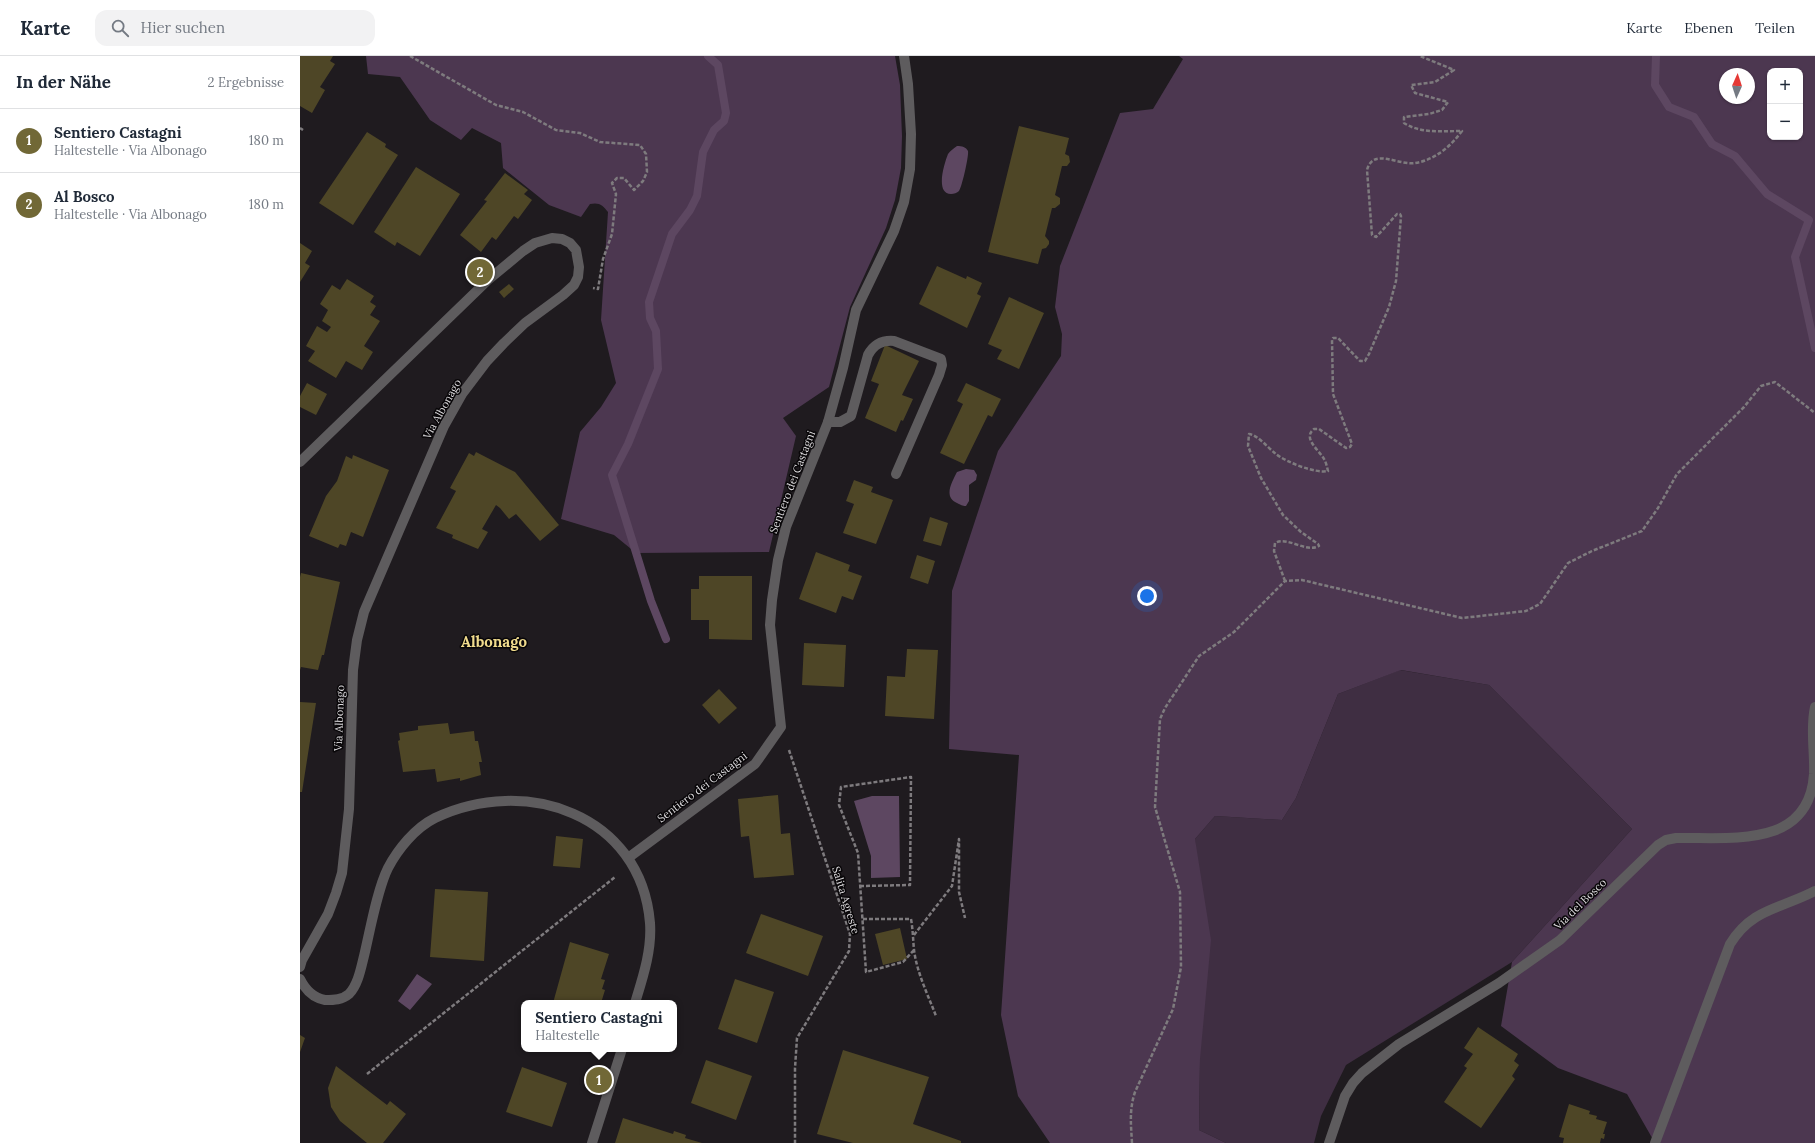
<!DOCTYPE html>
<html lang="de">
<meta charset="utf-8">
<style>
:root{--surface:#fff;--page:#f2f2f3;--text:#1f2937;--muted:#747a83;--line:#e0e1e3;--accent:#716836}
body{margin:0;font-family:Lora,serif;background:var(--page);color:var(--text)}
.controls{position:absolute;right:12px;top:12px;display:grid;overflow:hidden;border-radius:8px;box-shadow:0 1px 3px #0004}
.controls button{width:36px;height:36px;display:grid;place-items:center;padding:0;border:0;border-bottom:1px solid var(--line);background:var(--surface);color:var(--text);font:20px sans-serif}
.compass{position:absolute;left:1419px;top:12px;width:36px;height:36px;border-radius:50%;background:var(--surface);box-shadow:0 1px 3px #0004;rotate:3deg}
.you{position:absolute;left:847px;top:540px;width:14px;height:14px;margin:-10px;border:3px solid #fff;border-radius:50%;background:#1a73e8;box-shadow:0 0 0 6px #1a73e833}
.badge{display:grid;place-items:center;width:26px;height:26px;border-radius:50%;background:var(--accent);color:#fff;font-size:13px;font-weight:700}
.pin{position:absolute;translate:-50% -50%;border:2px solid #fff;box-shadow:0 1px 4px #0006}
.popup{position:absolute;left:221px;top:944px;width:156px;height:52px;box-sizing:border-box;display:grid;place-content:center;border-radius:8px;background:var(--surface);filter:drop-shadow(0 1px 3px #0005);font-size:13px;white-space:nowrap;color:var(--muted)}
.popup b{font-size:15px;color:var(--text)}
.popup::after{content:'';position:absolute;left:50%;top:100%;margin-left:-8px;border:8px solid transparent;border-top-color:var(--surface)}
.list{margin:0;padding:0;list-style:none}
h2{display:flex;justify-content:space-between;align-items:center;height:52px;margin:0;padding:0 16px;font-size:17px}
h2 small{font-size:13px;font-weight:400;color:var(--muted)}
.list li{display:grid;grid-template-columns:26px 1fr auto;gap:12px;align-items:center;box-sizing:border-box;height:64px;padding:0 16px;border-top:1px solid var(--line)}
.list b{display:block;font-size:15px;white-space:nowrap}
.list p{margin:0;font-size:13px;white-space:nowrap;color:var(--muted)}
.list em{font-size:13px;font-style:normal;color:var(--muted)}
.icon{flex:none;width:22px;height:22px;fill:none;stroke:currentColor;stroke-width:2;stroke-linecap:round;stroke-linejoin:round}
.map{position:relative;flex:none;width:1515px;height:1087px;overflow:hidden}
header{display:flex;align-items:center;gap:24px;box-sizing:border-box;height:56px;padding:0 20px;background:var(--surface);border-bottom:1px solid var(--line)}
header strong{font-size:19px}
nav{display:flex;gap:22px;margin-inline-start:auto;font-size:14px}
.search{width:280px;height:36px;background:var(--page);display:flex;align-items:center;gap:10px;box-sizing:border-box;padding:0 14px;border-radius:12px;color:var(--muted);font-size:15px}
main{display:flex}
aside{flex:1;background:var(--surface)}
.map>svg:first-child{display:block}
</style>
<header>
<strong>Karte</strong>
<div class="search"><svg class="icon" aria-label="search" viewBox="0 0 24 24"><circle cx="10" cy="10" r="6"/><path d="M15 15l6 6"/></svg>Hier suchen</div>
<nav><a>Karte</a><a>Ebenen</a><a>Teilen</a></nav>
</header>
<main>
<aside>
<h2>In der Nähe<small>2 Ergebnisse</small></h2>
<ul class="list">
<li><span class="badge">1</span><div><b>Sentiero Castagni</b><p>Haltestelle · Via Albonago</p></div><em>180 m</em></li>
<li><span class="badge">2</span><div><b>Al Bosco</b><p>Haltestelle · Via Albonago</p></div><em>180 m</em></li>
</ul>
</aside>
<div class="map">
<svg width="1515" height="1087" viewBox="0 0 1515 1087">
<rect width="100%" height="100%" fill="#1f1b1f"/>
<path fill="#3f2e42" d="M 1100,614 L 1189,629 L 1332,773 L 1212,906 L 1046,1009 L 1021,1060 L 1014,1087 L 926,1087 L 899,1074 L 900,1003 L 895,783 L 915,760 L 982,764 L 996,742 L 1038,638 Z"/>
<path fill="#4c3750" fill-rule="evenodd" d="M 66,0 L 595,0 L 600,29 L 602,80 L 601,112 L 595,144 L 586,172 L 550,251 L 529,331 L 483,362 L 496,380 L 469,496 L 336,497 L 314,479 L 261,463 L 280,376 L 301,351 L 316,327 L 301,264 L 308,156 C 303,149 299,146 290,148 L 281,161 L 249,149 L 203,112 L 201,87 L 172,72 L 161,84 L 130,64 L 100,21 L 68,18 Z
M 879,0 L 1515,0 L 1515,1087 L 1355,1087 L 1327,1038 L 1258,1012 L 1201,970 L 1212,906 L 1332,773 L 1189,629 L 1101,614 L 1038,638 L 996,742 L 982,764 L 915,760 L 895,783 L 911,884 L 900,1003 L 899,1074 L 926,1087 L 750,1087 L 718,1040 L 701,959 L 719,699 L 649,693 L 652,535 L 698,395 L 761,300 L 762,278 L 755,251 L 760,210 L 820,57 L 853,53 L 883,3 ZM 1470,15 L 1500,15 L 1500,81 L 1470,81 ZM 1425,18 L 1449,18 L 1449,42 L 1425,42 Z"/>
<path fill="#5d4761" d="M 657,90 C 662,90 666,91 668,95 C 669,100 662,131 659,135 C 657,137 654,138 651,138 C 635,138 644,108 648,98 C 650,95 654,92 657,90 Z
M 666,413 L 674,414 L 677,419 L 676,424 L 669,429 L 669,445 L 666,450 C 662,450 661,449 657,447 C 643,441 652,426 657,416 Z
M 572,740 L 599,740 L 600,821 L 571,822 L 571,800 L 554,745 Z
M 117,918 L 132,928 L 110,954 L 98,945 Z"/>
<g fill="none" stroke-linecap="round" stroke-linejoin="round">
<path stroke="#5d4761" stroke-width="8" d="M 1356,0 L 1355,29 L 1369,51 L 1394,61 L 1412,88 L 1435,100 L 1467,138 L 1509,164 L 1495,201 L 1515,292
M 366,583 L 351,545 L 312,419 L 328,388 L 358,313 L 356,275 L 350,262 L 349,246 L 372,178 L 390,154 L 397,140 L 403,96 L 414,74 L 424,65 L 426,57 L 418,9 L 408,0"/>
</g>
<path fill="#4e4626" d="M 0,0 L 33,0 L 30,5 L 35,8 L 20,31 L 25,34 L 12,57 L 0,50 Z
M 719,70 L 769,82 L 765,98 L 769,100 L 770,106 L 767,110 L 762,110 L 755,139 L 760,142 L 760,148 L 755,152 L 752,152 L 745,180 L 749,185 L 749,188 L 746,192 L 742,193 L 738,208 L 688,196 Z
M 67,76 L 86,88 L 85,91 L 98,99 L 53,169 L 19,147 Z
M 116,111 L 160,138 L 120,200 L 97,186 L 95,190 L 74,176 Z
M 205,117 L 228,134 L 224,138 L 232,144 L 218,163 L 214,160 L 196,184 L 192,181 L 181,196 L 160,179 L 187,145 L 184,144 Z
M 0,187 L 12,195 L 5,207 L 10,210 L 0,226 Z
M 637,210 L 666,223 L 667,220 L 682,227 L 677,238 L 681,240 L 667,272 L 619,248 Z
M 47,223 L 74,240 L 70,246 L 76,250 L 70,259 L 80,265 L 64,290 L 73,296 L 62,314 L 46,305 L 36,322 L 8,305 L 15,295 L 6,290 L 17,270 L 27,276 L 31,271 L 22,265 L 28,254 L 20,248 L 32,229 L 40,234 Z
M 209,228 L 214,233 L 204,242 L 199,236 Z
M 709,241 L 744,257 L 719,313 L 697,303 L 702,294 L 688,288 Z
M 585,289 L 619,305 L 602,339 L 613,343 L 603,365 L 601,364 L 596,376 L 565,362 L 579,328 L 571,325 Z
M 7,327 L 27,338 L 16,359 L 0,351 L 0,340 Z
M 666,327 L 701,343 L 692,361 L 688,359 L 664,408 L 640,397 L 663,348 L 657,345 Z
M 176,396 L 215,416 L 259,469 L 240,485 L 216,458 L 209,463 L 200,452 L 196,449 L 182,473 L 188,476 L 178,493 L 152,482 L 153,479 L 136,472 L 156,435 L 150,432 L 169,397 L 174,400 Z
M 53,399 L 89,414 L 63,481 L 51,476 L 46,490 L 40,488 L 38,492 L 9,480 L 26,440 L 37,425 L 46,400 L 52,403 Z
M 554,424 L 573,431 L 571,436 L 593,444 L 576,488 L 543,477 L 554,448 L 546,445 Z
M 630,461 L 648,467 L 641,490 L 623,485 Z
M 516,496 L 550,509 L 548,515 L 562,520 L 553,544 L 542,540 L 536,557 L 499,543 Z
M 617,499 L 635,505 L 628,528 L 610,522 Z
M 1,517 L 40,526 L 24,599 L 22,599 L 18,614 L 1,611 L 0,614 L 0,521 Z
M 399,520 L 452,520 L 452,584 L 409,583 L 409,564 L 391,564 L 391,533 L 399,533 Z
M 504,587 L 546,589 L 544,631 L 502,629 Z
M 607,593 L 638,594 L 634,663 L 585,660 L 587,620 L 605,621 Z
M 419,633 L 437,652 L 419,668 L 402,649 Z
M 0,646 L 16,647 L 2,736 L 0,736 Z
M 148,667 L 150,678 L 174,675 L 175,685 L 178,685 L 182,706 L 179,706 L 181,719 L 160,725 L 160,722 L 137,726 L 135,713 L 103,716 L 98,685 L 100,684 L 99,677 L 118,674 L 118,670 Z
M 478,739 L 481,778 L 490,777 L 494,819 L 454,822 L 449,780 L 441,781 L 438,743 Z
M 256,780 L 283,783 L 280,812 L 253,810 Z
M 135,833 L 188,836 L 184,905 L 130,901 Z
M 461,858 L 523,880 L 508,920 L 446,897 Z
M 600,872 L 607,903 L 583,909 L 575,878 Z
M 270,886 L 309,898 L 301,923 L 305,924 L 302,933 L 305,934 L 301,947 L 253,947 Z
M 435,923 L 474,936 L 457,987 L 418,973 Z
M 1178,971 L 1218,998 L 1214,1005 L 1219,1009 L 1212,1020 L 1215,1023 L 1181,1072 L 1144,1046 L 1167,1012 L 1164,1010 L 1173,998 L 1164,992 Z
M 0,979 L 5,982 L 0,996 Z
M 543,994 L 629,1021 L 613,1068 L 661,1085 L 661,1087 L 553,1087 L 517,1078 Z
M 406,1004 L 452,1020 L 436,1064 L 391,1047 Z
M 36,1010 L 87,1049 L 90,1045 L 106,1058 L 83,1087 L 67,1087 L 40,1065 L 31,1051 L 28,1032 Z
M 222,1011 L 267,1027 L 252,1071 L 206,1056 Z
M 1269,1048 L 1290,1055 L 1289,1058 L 1297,1060 L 1296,1063 L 1307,1066 L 1303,1078 L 1305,1078 L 1304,1083 L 1301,1082 L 1300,1087 L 1263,1087 L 1264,1082 L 1259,1081 Z
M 323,1062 L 373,1078 L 374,1075 L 386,1079 L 385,1082 L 402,1087 L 315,1087 Z"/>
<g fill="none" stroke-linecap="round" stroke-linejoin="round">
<path stroke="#7e7b7e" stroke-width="2.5" stroke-dasharray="4 2" stroke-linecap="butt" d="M 110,0 L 196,49 L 223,56 L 256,74 L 280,77 L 300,86 L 340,89 L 346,98 L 347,116 L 343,125 L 334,134 L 324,122 L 317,122 L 312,127 L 316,138 L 312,178 L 303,203 L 298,233 L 293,232
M 0,72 L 3,74
M 985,525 L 974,495 L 975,487 C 988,480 1005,497 1019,490 L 1018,488 L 1001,476 L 983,459 L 961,422 L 948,390 L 949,378 C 958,379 968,392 976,398 C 986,406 1016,418 1028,415 C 1027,411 1026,406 1024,403 C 1019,394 1002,382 1014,373 L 1019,373 L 1046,392 L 1050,391 L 1052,388 L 1033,338 L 1032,284 L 1033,282 L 1038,282 L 1060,305 L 1065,305 L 1069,298 L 1089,251 L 1096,225 L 1101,160 L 1100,158 L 1097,158 L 1078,179 L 1076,181 L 1072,179 L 1067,114 C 1073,91 1099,110 1115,107 C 1135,104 1151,90 1162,75 C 1143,75 1121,78 1104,67 L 1104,61 L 1129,58 L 1142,54 L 1148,46 L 1115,37 L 1111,29 L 1135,26 L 1154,14 L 1120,0
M 489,694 L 550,878 L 549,895 L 497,982 L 495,1012 L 495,1087
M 560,830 L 610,829 L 611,721 L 541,731 L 539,749 L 558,797 L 566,916 L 603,906 L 614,894
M 563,863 L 611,863 C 613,874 613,884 614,894 C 617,917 628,939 636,960
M 614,879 L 652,830 L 659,783 L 659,836 L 665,862
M 67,1018 L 315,821
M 832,1087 C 831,1069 829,1054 835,1036 L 873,953 L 881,911 L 880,836 L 855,751 L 860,663 L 865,652 L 899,600 L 934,576 L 985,525 L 1002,524 L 1162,562 L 1226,555 L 1240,548 L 1268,507 L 1292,495 L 1342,475 L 1358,452 L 1377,418 L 1444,351 L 1461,330 L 1475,326 L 1515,357"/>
<path stroke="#5e5c5e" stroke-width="10" d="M 528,366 L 540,366 L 551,360 L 568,299 C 574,288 582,284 594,285 L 641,303 L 642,309 L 639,319 L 596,418"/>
<path stroke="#5e5c5e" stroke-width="10" d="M 0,406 L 188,224 L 223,195 L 235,187 L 252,182 L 262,183 L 270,187 L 276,194 L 279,211 L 278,221 L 274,229 L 263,239 L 225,267 L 204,287 L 187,305 L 162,338 L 144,370 L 64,556 L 57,584 L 53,614 L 49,753 L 42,817 L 36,837 L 28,858 L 2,904 L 0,911
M 328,802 L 455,708 L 481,671 L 470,569 L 472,544 L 478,504 L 486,471 L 528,366 L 543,312 L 556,254 L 594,175 L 604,146 L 610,113 L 611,78 L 608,28 L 604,0
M 0,923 C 5,933 13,942 25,944 C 34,944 42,944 49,938 C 58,929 61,912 64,900 C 70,875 77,834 88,812 C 98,793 115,772 135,762 C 225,719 341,758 350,867 C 352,894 343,921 335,947
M 292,1087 L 322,993
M 1029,1087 L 1045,1040 L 1053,1027 L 1062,1017 L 1099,988 L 1199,927 L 1260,884 L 1358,789 L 1366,784 L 1376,782 C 1431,781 1509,793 1514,718 C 1515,695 1510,673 1515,651
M 1355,1087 L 1430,888 C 1452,852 1481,853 1515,835"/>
</g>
<g text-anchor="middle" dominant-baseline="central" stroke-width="3" stroke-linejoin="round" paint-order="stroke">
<g font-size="11" fill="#dedcdf" stroke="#080608">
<text transform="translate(142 353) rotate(-61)">Via Albonago</text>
<text transform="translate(492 426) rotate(-69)">Sentiero dei Castagni</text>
<text transform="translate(39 662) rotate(-88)">Via Albonago</text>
<text transform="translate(402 731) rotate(-37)">Sentiero dei Castagni</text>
<text transform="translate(546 844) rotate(73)">Salita Agreste</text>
<text transform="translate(1280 848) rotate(-44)">Via del Bosco</text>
</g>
<g font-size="15" font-weight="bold" fill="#f0db8d" stroke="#080608">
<text x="194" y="585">Albonago</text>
</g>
</g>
</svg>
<div class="controls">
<button>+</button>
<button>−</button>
</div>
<svg class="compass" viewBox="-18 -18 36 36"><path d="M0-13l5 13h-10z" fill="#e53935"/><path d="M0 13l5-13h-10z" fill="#747a83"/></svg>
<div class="you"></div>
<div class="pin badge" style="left:299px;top:1024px">1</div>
<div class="popup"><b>Sentiero Castagni</b>Haltestelle</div>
<div class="pin badge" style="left:180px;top:216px">2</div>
</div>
</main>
